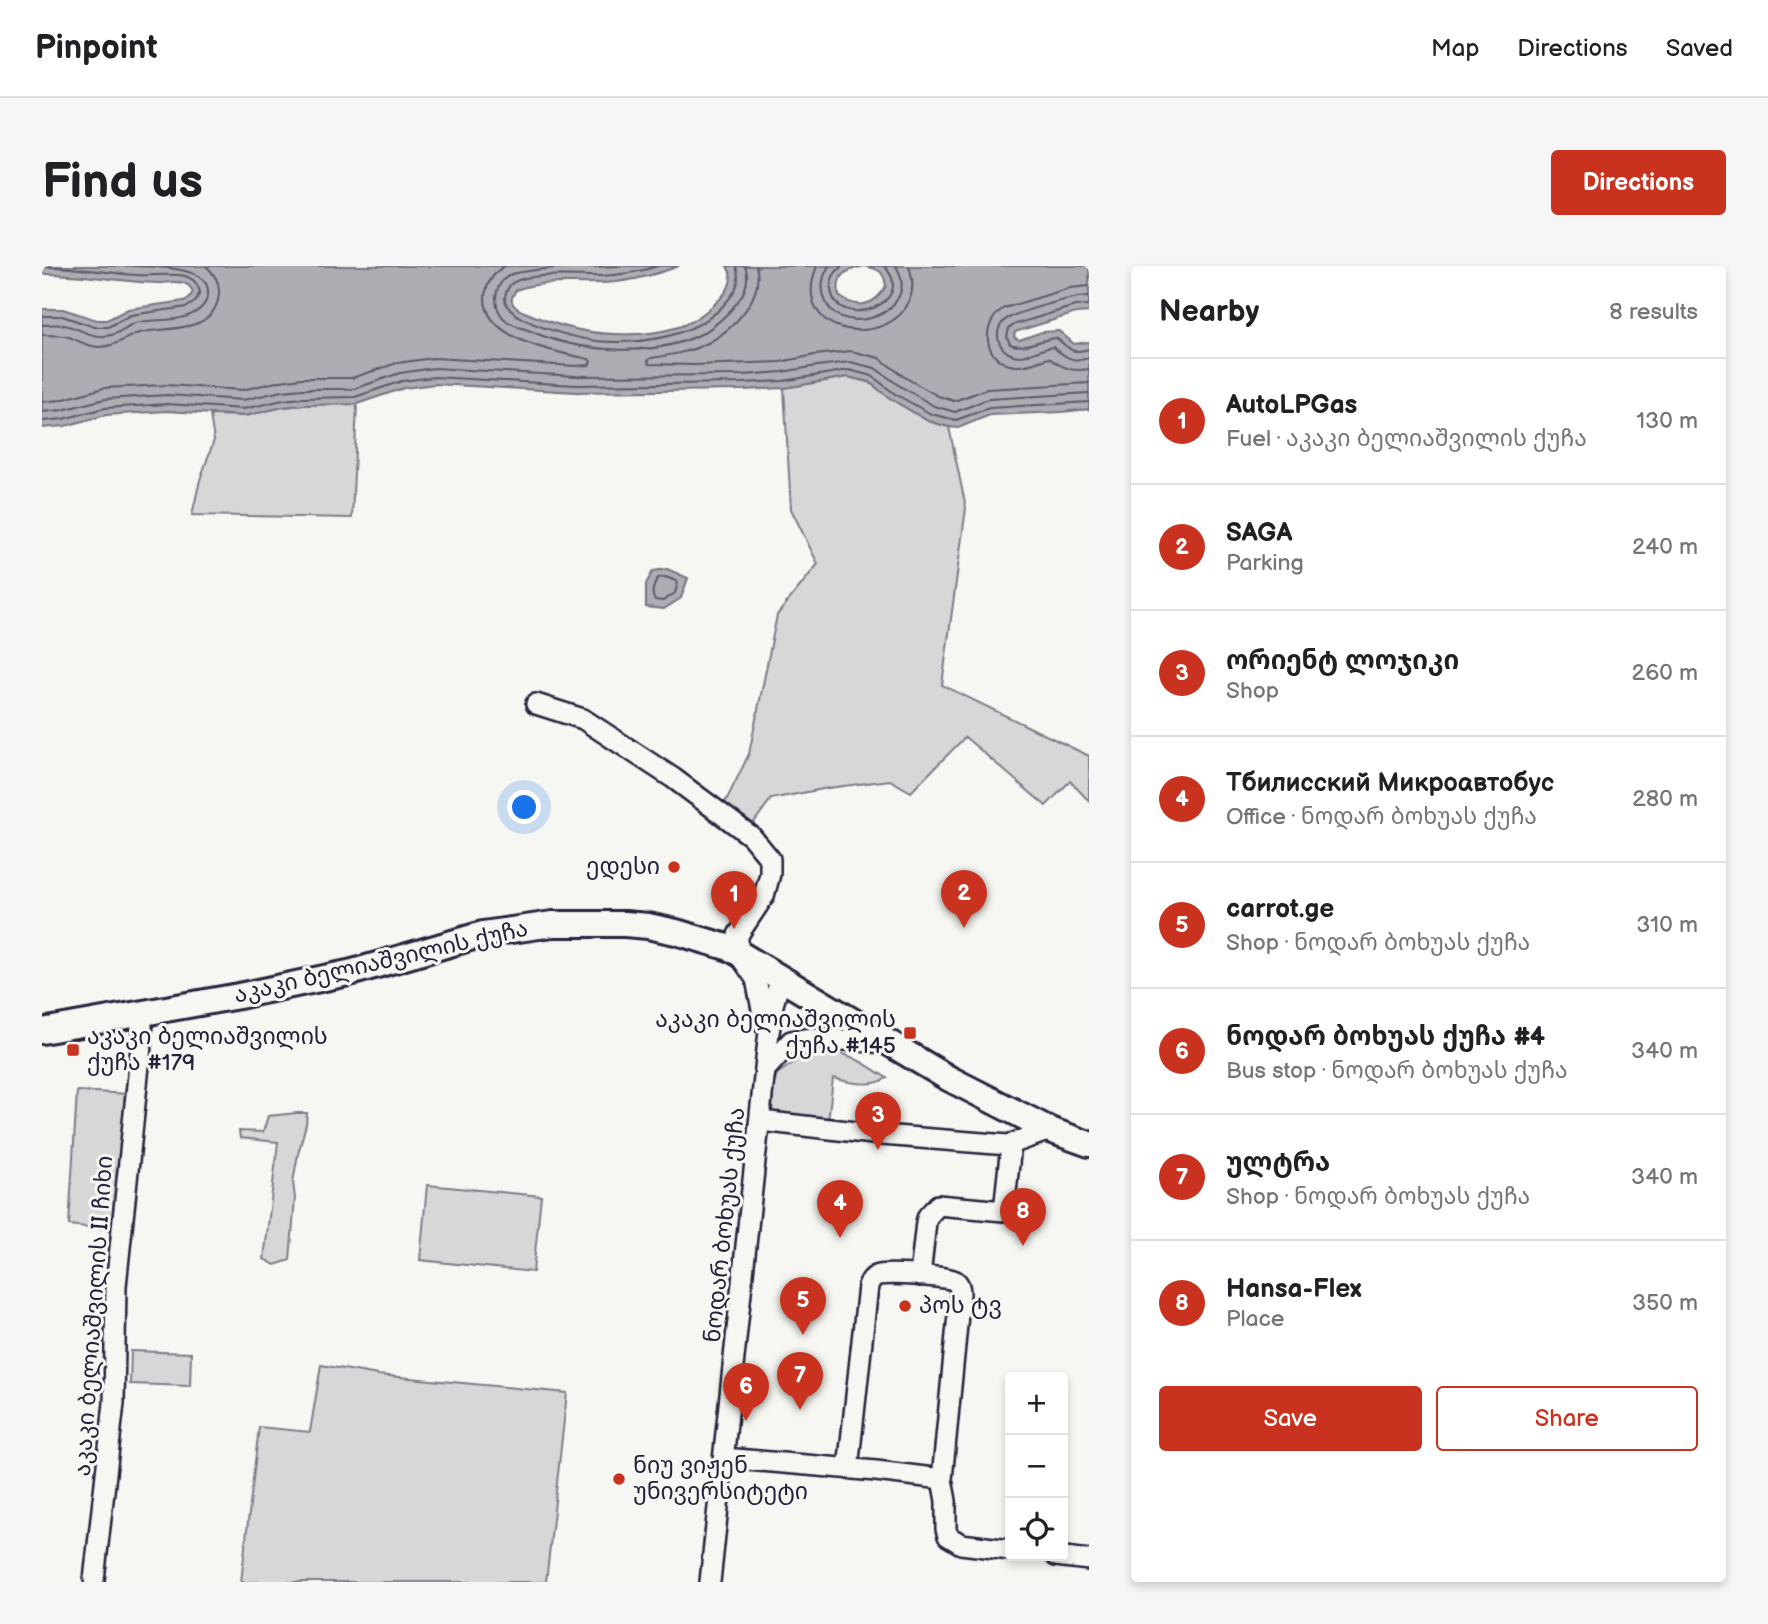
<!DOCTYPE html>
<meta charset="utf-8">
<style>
:root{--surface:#fff;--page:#f6f6f6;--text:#202124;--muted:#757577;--line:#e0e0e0;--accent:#c8321e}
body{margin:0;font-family:"Balsamiq Sans","Noto Sans Georgian",sans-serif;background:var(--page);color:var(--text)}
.controls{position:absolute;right:21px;bottom:21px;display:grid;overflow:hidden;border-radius:7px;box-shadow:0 4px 10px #0003}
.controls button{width:63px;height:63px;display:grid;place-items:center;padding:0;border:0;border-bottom:2px solid var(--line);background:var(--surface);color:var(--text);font:35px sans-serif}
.you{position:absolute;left:483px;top:542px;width:24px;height:24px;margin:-18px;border:5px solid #fff;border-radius:50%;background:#1a73e8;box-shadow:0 0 0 10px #1a73e833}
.badge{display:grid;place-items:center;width:46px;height:46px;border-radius:50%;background:var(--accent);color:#fff;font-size:23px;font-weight:700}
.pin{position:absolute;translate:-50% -58px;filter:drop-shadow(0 2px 4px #0008)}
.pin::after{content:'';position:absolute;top:37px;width:24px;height:21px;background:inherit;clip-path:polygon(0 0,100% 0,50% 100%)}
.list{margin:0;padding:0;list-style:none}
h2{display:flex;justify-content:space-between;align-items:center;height:91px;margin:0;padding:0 28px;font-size:30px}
h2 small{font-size:23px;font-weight:400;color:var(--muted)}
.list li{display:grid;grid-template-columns:46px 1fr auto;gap:21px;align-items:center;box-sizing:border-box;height:126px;padding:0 28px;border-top:2px solid var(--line)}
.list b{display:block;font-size:26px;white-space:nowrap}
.list p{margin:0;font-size:23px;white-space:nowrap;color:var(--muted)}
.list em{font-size:23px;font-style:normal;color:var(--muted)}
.actions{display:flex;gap:14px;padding:21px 28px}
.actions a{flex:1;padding:16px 0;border:2px solid var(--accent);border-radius:7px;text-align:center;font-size:24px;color:var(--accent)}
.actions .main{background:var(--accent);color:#fff}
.icon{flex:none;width:38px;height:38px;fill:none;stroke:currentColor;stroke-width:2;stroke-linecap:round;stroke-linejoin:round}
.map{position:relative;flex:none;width:1047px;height:1316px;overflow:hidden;border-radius:7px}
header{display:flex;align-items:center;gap:42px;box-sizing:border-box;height:98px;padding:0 35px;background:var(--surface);border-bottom:2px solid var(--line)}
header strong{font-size:33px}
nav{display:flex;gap:38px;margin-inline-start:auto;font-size:24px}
.intro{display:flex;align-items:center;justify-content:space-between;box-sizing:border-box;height:168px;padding:0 42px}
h1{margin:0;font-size:49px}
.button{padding:18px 32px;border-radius:7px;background:var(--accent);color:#fff;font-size:24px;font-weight:700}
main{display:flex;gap:42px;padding:0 42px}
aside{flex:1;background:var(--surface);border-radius:7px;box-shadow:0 4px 10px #0003}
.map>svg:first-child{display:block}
</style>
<header>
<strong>Pinpoint</strong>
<nav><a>Map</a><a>Directions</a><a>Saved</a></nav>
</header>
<div class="intro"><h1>Find us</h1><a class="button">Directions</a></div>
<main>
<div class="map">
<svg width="1047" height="1316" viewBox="0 0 1047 1316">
<rect width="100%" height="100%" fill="#f6f6f2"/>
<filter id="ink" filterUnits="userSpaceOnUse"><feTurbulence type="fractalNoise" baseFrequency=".0143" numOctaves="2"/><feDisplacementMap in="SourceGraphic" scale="14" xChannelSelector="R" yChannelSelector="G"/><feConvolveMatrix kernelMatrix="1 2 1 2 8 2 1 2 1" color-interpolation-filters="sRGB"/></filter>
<g filter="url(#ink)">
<path fill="#d7d7d7" stroke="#7c7c89" stroke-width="2" d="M 806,111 L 827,116 L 849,133 L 886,155 L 907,161 L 924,242 L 900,419 L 1047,490 L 1047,535 L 1028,515 L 1004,540 L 923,471 L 869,526 L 848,514 L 786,522 L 729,533 L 710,559 L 683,537 L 707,488 L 735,349 L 776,298 L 749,243 L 742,122 Z
M 315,138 L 310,252 L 150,249 L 158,214 L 172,174 L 168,149 L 203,150 L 241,141 L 262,139 Z
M 794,786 C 813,790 829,802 845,812 C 831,822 808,817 791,812 L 786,856 L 730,851 L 731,821 L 735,808 L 758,792 L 768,787 Z
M 35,825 L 87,828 L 72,964 L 27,959 Z
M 255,847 L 265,847 L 264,858 L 256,888 L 251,916 L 253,932 L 248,994 L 233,999 L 222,993 L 236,876 L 198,872 L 197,865 L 221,866 L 226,850 Z
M 385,919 L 499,930 L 491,1006 L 378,994 Z
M 89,1085 L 149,1087 L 148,1120 L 88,1118 Z
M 279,1099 L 336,1109 L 525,1127 L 504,1316 L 199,1316 L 217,1161 L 268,1166 Z"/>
<path fill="#adadb3" stroke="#757583" stroke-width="2" fill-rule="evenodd" d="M 0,0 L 637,0 C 610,10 584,17 556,17 C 528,18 500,14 474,24 C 471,29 468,33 471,38 C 474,43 480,45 485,47 C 513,59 543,68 574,68 C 592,69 615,67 633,62 C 651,57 665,46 678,33 C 687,23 693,13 685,0 L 1047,0 L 1047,46 L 1034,47 L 976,65 L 973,66 L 972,71 L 977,74 L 1000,66 L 1017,65 L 1032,78 L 1047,76 L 1047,143 L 1019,146 L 948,149 L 916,162 L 907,161 L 886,155 L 849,133 L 827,116 L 806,111 L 742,122 L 702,124 L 534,126 L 393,118 L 362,122 L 315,138 L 262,139 L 241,141 L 203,150 L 125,145 L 64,149 L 23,160 L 0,162 L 0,43 L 21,43 L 55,54 L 65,54 L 86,43 L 142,35 L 147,32 L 151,26 C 148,21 149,20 144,18 C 136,14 125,17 116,17 C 77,16 39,7 0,8 ZM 822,0 C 837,3 842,5 844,20 C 833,40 815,44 797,30 C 794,8 802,5 822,0 Z
M 625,303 L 646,312 L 639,332 L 622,343 L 604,341 L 604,318 L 611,305 Z"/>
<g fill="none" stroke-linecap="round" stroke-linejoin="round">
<path stroke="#5a5a6b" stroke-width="2" d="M 576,0 C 542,2 502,0 470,8 C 450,17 449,44 466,56 C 472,59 479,62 486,64 C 535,86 612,93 661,67 C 670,62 679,54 686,47 C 699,33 710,19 703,0
M 616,0 C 597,6 578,9 559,10 C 538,11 486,5 469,18 C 466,21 463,28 463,32 C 462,56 535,72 554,75 C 595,79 649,72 679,42 C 692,28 700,19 694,0
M 714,0 C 723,31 692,62 668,76 C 649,86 629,89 609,92 L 606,95 L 607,98 L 653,99 L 738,96 L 773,89 L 809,85 L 837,92 L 864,112 L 896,130 L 912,135 L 945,123 L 1047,117
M 775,0 C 740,88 894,83 867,0
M 787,0 C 782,8 779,16 781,26 C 789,79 883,49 854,0
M 800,0 C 792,7 788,13 789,24 C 795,67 878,37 842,0
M 0,1 C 31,0 63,7 94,9 C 107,10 132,7 143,10 C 152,13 155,17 158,26 L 153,36 L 145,41 L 89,49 L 66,61 L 53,61 L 20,50 L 0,50
M 1047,20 L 1028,22 L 962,42 C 937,58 941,97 974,100 C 985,101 996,95 1007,92 C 1021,102 1030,106 1047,103
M 1047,30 C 1033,30 972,46 962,55 C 948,69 960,91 979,90 C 990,89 1000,82 1011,81 C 1023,91 1031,97 1047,92
M 1047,39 L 1033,40 L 974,58 L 967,62 L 965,71 L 968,78 C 982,84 999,73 1014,72 C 1027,81 1028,89 1047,83
M 0,59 C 7,59 15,58 22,59 C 38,62 51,74 69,69 C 78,67 85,60 93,57 C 112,52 135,57 152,47 C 160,43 167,34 166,25 C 165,0 113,1 92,0
M 0,69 C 9,69 18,69 27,71 C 37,75 46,81 57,81 C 75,80 82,72 97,67 C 124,60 173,69 177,28 C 178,17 172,7 164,0
M 0,136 L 18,134 L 62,122 L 125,119 L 200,124 L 239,115 L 260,112 L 310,112 L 355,97 L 391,92 L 534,100 L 547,99 L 549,96 L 547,93 C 514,86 442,74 443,31 C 444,18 452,6 463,0
M 0,146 L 20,144 L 63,133 L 125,129 L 201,134 L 240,125 L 261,123 L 312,123 L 358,107 L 392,102 L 534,110 L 701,109 L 740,106 L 775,100 L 808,96 L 833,102 L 858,120 L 892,140 L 913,146 L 946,133 L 1047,127
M 0,155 L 21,153 L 63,142 L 125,138 L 202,143 L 241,134 L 261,132 L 313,131 L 360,115 L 392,111 L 534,119 L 701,117 L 741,115 L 807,104 L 830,110 L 853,128 L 889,148 L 914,154 L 947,142 L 1047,136
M 624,311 L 636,316 L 633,327 L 621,335 L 613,334 C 608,328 612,318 616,312 Z"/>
<defs>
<path id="minor" d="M 494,438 L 541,453 L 631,512 L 709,570 L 728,593 L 728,608 L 722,630 L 696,669 L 696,687 L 714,713 L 723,759
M 724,803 L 749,775 L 771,772 L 846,777
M 719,855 L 840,869 L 966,879 L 1008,864
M 878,1010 L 884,956 L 886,950 L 896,939 L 962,945 L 969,879
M 682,1192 L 834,1205 L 900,1213
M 806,1203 L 826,1020 C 828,1015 831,1010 837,1009 C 849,1007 900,1010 911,1014 C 917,1016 918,1022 918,1028 L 900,1213 L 904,1235 L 904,1263 L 906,1270 L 919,1278 L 968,1284
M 1014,1290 L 1047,1294
M 52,1314 L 72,1137 L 74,1020 L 100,771 L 100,747
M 668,1316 L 726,774 L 731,739 L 739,711"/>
<path id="major" d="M 0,765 L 197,730 L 311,706 L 441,668 L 511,658 L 583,658 L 606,660 L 634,666 L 688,682 L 906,812 L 1008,864 L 1047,878"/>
</defs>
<use href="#minor" stroke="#22223b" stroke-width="24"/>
<use href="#major" stroke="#22223b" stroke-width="30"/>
<use href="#minor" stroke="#f6f6f2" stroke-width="19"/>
<use href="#major" stroke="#f6f6f2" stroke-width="24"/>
</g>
</g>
<g fill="#c8321e" stroke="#f6f6f2" stroke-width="2.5">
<circle cx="632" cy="601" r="7"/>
<rect x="861" y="760" width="14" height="14" rx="3.5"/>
<rect x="24" y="777" width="14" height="14" rx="3.5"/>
<circle cx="863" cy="1040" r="7"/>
<circle cx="577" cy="1213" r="7"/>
</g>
<g text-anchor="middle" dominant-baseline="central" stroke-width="6" stroke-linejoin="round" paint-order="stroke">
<g font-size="23" fill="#22223b" stroke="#f6f6f2" text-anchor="start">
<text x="618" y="601" text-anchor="end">ედესი</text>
<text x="854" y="754" text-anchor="end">აკაკი ბელიაშვილის<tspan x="854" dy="26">ქუჩა #145</tspan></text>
<text x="45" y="771">აკაკი ბელიაშვილის<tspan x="45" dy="26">ქუჩა #179</tspan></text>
<text x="877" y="1040">პოს ტვ</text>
<text x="591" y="1200">ნიუ ვიჟენ<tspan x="591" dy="26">უნივერსიტეტი</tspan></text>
</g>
<g font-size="23" fill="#22223b" stroke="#f6f6f2">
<text transform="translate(339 696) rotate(-13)">აკაკი ბელიაშვილის ქუჩა</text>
<text transform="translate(683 959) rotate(-84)">ნოდარ ბოხუას ქუჩა</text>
<text transform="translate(52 1050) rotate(-86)">აკაკი ბელიაშვილის II ჩიხი</text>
</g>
</g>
</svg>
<div class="controls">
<button>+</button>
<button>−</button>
<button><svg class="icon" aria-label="locate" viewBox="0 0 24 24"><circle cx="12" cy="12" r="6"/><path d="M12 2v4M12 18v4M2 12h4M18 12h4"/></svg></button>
</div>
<div class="you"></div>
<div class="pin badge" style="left:692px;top:663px">1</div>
<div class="pin badge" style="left:922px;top:662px">2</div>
<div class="pin badge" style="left:836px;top:884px">3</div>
<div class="pin badge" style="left:798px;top:972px">4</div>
<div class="pin badge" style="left:761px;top:1069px">5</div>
<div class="pin badge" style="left:704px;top:1155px">6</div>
<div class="pin badge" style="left:758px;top:1144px">7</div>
<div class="pin badge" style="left:981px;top:980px">8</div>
</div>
<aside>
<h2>Nearby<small>8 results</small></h2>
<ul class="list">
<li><span class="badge">1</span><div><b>AutoLPGas</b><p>Fuel · აკაკი ბელიაშვილის ქუჩა</p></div><em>130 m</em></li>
<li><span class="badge">2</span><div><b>SAGA</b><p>Parking</p></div><em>240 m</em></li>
<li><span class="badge">3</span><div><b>ორიენტ ლოჯიკი</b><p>Shop</p></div><em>260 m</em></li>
<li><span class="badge">4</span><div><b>Тбилисский Микроавтобус</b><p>Office · ნოდარ ბოხუას ქუჩა</p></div><em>280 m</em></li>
<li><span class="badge">5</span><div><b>carrot.ge</b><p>Shop · ნოდარ ბოხუას ქუჩა</p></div><em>310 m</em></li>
<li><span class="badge">6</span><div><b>ნოდარ ბოხუას ქუჩა #4</b><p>Bus stop · ნოდარ ბოხუას ქუჩა</p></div><em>340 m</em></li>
<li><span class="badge">7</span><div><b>ულტრა</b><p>Shop · ნოდარ ბოხუას ქუჩა</p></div><em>340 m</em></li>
<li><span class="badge">8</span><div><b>Hansa-Flex</b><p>Place</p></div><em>350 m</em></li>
</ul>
<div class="actions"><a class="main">Save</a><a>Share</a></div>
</aside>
</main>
